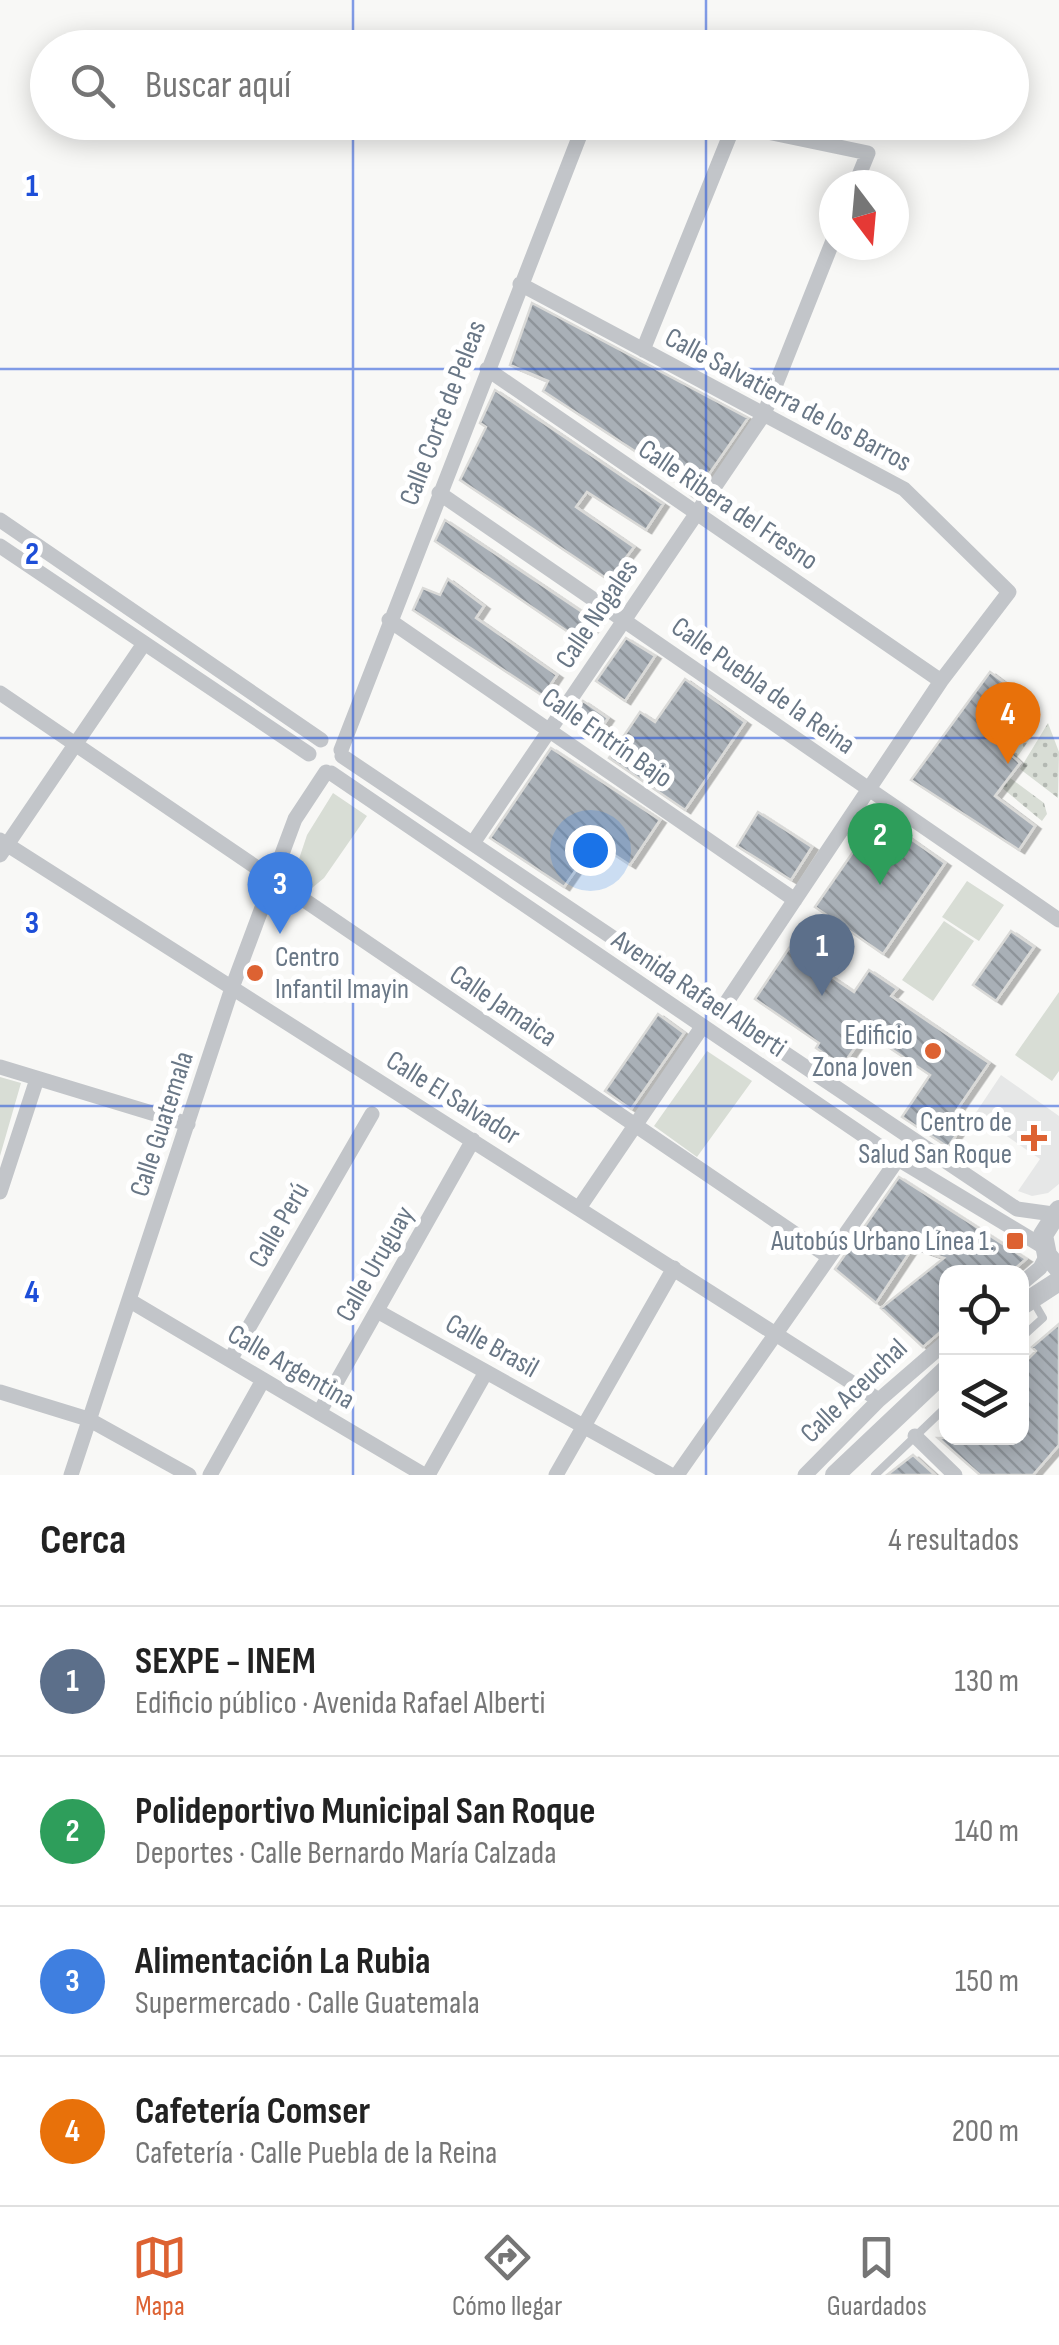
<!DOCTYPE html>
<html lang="es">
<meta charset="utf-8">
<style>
:root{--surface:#fff;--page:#f2f2f2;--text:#222;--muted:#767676;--line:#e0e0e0;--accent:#dd6232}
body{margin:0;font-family:"Sofia Sans Condensed",sans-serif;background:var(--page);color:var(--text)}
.controls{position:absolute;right:30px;bottom:30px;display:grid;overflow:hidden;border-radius:20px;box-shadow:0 5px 25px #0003}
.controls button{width:90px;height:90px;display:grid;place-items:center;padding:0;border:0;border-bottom:2px solid var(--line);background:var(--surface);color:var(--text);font:50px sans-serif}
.compass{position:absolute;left:819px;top:170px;width:90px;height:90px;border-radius:50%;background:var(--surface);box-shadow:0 5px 25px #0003;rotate:164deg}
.you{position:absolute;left:590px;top:850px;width:35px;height:35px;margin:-25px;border:8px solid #fff;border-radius:50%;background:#1a73e8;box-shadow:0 0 0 15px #1a73e833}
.badge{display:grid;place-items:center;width:65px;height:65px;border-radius:50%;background:var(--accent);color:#fff;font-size:32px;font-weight:700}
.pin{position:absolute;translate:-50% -82px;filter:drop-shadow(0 2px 5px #0008)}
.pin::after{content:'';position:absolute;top:52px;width:35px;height:30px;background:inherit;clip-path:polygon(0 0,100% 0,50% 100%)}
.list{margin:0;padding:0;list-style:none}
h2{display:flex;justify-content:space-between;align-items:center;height:130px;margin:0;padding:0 40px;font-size:42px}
h2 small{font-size:32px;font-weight:400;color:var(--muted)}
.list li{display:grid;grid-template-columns:65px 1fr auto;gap:30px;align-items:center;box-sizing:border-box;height:150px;padding:0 40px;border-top:2px solid var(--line)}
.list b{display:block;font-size:38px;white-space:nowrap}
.list p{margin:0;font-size:32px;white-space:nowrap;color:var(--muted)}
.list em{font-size:32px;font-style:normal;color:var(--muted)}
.icon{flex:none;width:55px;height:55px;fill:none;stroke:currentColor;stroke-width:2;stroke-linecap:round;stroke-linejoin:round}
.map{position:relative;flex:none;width:1059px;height:1475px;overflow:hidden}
.search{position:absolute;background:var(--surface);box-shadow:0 5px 25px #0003;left:30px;right:30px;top:30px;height:110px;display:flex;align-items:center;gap:25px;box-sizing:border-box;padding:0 35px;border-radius:55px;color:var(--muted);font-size:38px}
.sheet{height:730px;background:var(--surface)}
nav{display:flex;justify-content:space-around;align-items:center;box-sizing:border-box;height:140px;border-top:2px solid var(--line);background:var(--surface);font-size:28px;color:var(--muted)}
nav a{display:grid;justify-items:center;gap:5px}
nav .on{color:var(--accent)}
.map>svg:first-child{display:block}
</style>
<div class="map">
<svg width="1059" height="1475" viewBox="0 0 1059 1475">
<defs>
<pattern id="grass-dots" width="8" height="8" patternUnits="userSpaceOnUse" patternTransform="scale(2.5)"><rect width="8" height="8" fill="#d8ddd5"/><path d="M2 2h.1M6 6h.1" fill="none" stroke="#b3b8b2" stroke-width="1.8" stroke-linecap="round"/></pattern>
<pattern id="building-back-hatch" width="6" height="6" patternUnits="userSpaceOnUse" patternTransform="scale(2.5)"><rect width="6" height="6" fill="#a9b0b7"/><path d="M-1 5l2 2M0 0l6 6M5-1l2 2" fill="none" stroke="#8e949a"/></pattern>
<filter id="shadow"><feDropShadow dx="5.5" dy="3" stdDeviation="0" flood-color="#0004"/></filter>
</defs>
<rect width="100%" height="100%" fill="#f8f8f6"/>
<path fill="#e6e7e7" d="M 1001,1075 L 1059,1116 L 1059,1184 L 1048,1193 L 1032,1196 L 1018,1191 L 1040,1159 L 975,1114 Z"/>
<path fill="url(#grass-dots)" d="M 1029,709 L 1037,715 L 1033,734 L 1016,759 L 1001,748 Z
M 1048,723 L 1059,752 L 1058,798 L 1020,769 Z
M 1009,777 L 1044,803 L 1047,814 L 1042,821 L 1001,787 Z"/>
<path fill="#d8ddd5" d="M 333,793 L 367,816 L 324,878 L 312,888 L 293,877 L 307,835 Z
M 967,881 L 1004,905 L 979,941 L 942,917 Z
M 944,921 L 974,941 L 933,1001 L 902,980 Z
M 1059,992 L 1059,1071 L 1052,1081 L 1015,1055 Z
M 707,1051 L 752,1081 L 697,1157 L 654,1126 Z
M 0,1077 L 21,1083 L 0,1156 Z"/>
<path fill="url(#building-back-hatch)" stroke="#dadad8" stroke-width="2.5" filter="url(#shadow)" d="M 532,303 L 748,418 L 693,497 L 653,463 L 543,391 L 548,381 L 510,365 Z
M 495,390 L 663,504 L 646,530 L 587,492 L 576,507 L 634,547 L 624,560 L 634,565 L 619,587 L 460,480 L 486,427 L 480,423 Z
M 445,520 L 597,622 L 583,642 L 435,541 Z
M 448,579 L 484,606 L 476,618 L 557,675 L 543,696 L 413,610 L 423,588 L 440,595 Z
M 626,638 L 655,656 L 625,701 L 596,681 Z
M 990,672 L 1018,693 L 988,734 L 1020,763 L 995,796 L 1035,826 L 1019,850 L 911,780 Z
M 685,679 L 745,722 L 685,810 L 609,758 L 640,712 L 655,722 Z
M 583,701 L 608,718 L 594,739 L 569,721 Z
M 551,748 L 660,820 L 630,865 L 595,842 L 564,887 L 490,838 Z
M 758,812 L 812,847 L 791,880 L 737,846 Z
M 878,816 L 945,863 L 883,954 L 815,907 Z
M 1011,931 L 1034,947 L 996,1001 L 973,985 Z
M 789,948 L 854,992 L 869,970 L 897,989 L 891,996 L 989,1063 L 956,1111 L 968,1118 L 948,1147 L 902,1117 L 930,1075 L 866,1032 L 842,1066 L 816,1048 L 819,1043 L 755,999 Z
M 658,1014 L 684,1033 L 631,1109 L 605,1091 Z
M 899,1177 L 1026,1259 L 1011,1272 L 946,1272 L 946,1327 L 923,1347 L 881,1308 L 944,1258 L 913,1247 L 876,1303 L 835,1269 Z
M 1059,1324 L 1059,1445 L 1033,1475 L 980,1475 L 938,1438 L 1022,1438 L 1022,1365 L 1036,1351 L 1032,1347 Z
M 913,1455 L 935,1475 L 887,1475 Z"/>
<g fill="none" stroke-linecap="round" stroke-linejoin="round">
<path stroke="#c2c5c9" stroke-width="8" d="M 819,1078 L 828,1063
M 1022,1337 L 1043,1318 L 1032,1299
M 875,1475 L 946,1407"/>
<path stroke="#c2c5c9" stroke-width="15" d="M 520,284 L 904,489 L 1009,592 L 941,681 L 720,1012
M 643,350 L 734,125 L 868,153 L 855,185
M 487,369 L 941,681
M 439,493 L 1059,920
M 0,520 L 321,740
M 0,546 L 309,754
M 389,620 L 795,900
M 0,693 L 829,1257
M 341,750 L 585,122
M 342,756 L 1017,1209 L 1053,1214
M 331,773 L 898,1159 L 1044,1247
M 0,840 L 879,1400
M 473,843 L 764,414 L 834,238
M 0,855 L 143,645
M 0,1067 L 188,1124
M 0,1192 L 37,1079
M 579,1208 L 702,1027
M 1022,1283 L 1040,1268 L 1047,1255
M 132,1302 L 424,1475
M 377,1311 L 671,1475
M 230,1360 L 372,1114
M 0,1392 L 88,1419 L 189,1475
M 319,1413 L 473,1140
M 915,1436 L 955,1475
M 71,1475 L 232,988 L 295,819 L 326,772
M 210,1475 L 263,1380
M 428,1475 L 486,1372
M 556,1475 L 674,1268
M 677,1475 L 898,1159
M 805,1475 L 879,1400 L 946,1342"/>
<path stroke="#c2c5c9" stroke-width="20" d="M 1059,1210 L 1043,1235 L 1047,1255 L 1059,1269
M 1022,1305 L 1059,1281
M 835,1475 L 946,1370"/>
</g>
<path fill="none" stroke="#1d4ed8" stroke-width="2.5" stroke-opacity="0.55" d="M 353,0 L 353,48M 706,0 L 706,48M 353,122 L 353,1475M 706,122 L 706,1475M 0,369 L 1059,369M 0,738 L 1059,738M 0,1106 L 1059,1106"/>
<g fill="#dd6232" stroke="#fff" stroke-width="4">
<circle cx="255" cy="973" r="10"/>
<circle cx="933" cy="1051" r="10"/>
<path d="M1029 1123h10v10h10v10h-10v10h-10v-10h-10v-10h10z"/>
<rect x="1005" y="1231" width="20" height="20" rx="5"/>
</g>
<g text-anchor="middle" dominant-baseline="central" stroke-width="10" stroke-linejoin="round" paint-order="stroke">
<g font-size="28" fill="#697786" stroke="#fff">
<text transform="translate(788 400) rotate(28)">Calle Salvatierra de los Barros</text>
<text transform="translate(443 413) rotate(-69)">Calle Corte de Peleas</text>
<text transform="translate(728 505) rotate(34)">Calle Ribera del Fresno</text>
<text transform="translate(597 614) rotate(-56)">Calle Nogales</text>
<text transform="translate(763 686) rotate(35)">Calle Puebla de la Reina</text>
<text transform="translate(607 738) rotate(35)">Calle Entrín Bajo</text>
<text transform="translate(699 994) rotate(34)">Avenida Rafael Alberti</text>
<text transform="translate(503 1006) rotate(34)">Calle Jamaica</text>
<text transform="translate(453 1098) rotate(32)">Calle El Salvador</text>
<text transform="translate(162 1124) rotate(-72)">Calle Guatemala</text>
<text transform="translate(279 1225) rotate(-60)">Calle Perú</text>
<text transform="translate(375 1264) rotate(-60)">Calle Uruguay</text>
<text transform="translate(492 1346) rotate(29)">Calle Brasil</text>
<text transform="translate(291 1367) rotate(30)">Calle Argentina</text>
<text transform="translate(854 1391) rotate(-44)">Calle Aceuchal</text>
</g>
<g font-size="28" fill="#697786" stroke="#fff" text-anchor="end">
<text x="275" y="957" text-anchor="start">Centro<tspan x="275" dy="32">Infantil Imayin</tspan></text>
<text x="913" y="1035">Edificio<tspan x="913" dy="32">Zona Joven</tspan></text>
<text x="1012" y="1122">Centro de<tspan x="1012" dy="32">Salud San Roque</tspan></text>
<text x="995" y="1241">Autobús Urbano Línea 1.</text>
</g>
</g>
<g font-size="32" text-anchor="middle" font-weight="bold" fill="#1d4ed8" stroke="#fff" stroke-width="10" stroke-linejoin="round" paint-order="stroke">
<text x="32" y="196">1</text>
<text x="32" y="564">2</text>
<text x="32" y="933">3</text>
<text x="32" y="1302">4</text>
</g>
</svg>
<div class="controls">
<button><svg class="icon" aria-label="locate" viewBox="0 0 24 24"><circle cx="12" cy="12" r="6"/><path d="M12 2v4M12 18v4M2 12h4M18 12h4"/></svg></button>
<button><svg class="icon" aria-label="layers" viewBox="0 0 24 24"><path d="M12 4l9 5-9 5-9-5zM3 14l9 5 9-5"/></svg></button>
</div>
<svg class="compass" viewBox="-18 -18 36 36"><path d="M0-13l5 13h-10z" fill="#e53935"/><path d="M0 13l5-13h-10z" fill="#767676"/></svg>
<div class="you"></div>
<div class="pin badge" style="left:822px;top:996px;background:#5c6f8a">1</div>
<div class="pin badge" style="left:880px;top:885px;background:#2e9e5b">2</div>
<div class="pin badge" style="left:280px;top:934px;background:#3f7fe0">3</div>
<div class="pin badge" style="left:1008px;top:764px;background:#e8710a">4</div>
<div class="search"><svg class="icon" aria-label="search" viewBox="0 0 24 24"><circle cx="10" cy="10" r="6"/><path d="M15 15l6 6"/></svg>Buscar aquí</div>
</div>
<section class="sheet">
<h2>Cerca<small>4 resultados</small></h2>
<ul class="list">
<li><span class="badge" style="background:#5c6f8a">1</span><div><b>SEXPE - INEM</b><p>Edificio público · Avenida Rafael Alberti</p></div><em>130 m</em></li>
<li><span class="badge" style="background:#2e9e5b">2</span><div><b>Polideportivo Municipal San Roque</b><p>Deportes · Calle Bernardo María Calzada</p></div><em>140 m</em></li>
<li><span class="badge" style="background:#3f7fe0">3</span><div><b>Alimentación La Rubia</b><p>Supermercado · Calle Guatemala</p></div><em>150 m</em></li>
<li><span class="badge" style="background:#e8710a">4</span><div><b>Cafetería Comser</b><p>Cafetería · Calle Puebla de la Reina</p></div><em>200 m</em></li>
</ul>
</section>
<nav>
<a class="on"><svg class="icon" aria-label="map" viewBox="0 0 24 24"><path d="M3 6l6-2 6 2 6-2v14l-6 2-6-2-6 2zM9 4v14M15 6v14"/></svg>Mapa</a>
<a><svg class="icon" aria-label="directions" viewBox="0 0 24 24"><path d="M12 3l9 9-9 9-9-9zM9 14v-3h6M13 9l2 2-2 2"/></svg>Cómo llegar</a>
<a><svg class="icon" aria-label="saved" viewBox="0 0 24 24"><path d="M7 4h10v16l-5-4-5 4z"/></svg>Guardados</a>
</nav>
